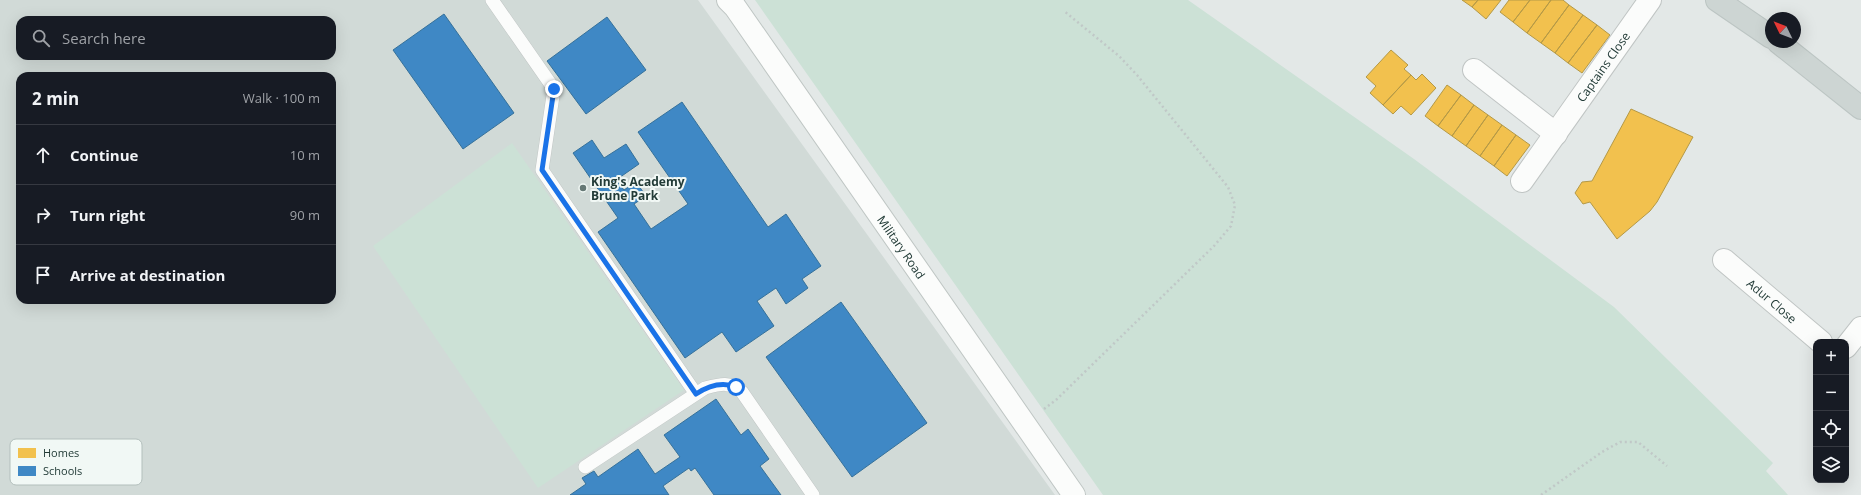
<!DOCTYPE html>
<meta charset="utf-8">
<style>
:root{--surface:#171b24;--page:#242831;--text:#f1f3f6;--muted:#9ea1a6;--line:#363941}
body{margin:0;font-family:"Open Sans",sans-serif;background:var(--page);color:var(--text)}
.controls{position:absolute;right:12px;bottom:12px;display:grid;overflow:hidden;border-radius:8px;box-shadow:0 4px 16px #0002}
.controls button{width:36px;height:36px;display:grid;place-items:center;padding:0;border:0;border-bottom:1px solid var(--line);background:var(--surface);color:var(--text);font:20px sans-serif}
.compass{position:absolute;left:1765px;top:12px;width:36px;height:36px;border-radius:50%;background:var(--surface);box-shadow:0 4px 16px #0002;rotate:313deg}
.stop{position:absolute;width:12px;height:12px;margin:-9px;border:3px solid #1a73e8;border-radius:50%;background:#fff}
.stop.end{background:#1a73e8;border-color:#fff;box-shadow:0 1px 4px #0008}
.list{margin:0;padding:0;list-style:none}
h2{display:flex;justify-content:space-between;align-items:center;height:52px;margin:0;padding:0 16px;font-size:17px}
h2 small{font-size:13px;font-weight:400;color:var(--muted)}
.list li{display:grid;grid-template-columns:26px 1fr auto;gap:12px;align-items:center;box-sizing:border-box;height:60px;padding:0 16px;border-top:1px solid var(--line)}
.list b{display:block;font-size:15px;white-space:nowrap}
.list em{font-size:13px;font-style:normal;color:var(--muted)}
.icon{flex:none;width:22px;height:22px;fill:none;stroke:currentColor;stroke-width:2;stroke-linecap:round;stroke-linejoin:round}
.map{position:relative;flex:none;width:1861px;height:495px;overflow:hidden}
.search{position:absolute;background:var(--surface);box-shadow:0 4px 16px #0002;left:16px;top:16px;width:320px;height:44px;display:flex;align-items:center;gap:10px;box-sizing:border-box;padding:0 14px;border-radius:12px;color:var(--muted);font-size:15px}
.panel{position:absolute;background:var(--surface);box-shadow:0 4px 16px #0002;left:16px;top:72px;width:320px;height:232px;border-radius:12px}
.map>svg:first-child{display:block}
</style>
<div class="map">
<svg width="1861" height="495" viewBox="0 0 1861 495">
<rect width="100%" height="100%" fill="#e3e8e7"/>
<path fill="#d1dad7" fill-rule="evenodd" d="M 0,0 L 698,0 L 1055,495 L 0,495 ZM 20,20 L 332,20 L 332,56 L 20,56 ZM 20,76 L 332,76 L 332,300 L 20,300 Z"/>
<path fill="#cce1d6" d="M 755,0 L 1188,0 L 1414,159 L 1614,307 L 1773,463 L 1766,471 L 1788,495 L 1103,495 Z
M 512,143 L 684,390 L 538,488 L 373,246 Z"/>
<path fill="#f2c14e" stroke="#b49947" d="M 1462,0 L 1478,0 L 1472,7 Z
M 1478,0 L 1501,0 L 1486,19 L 1472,7 Z
M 1509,0 L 1530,0 L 1513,22 L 1500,12 Z
M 1530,0 L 1551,0 L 1527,33 L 1513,22 Z
M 1551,0 L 1563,0 L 1569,5 L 1541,43 L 1527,33 Z
M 1569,5 L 1583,15 L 1555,53 L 1541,43 Z
M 1583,15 L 1597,25 L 1568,63 L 1555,53 Z
M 1597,25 L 1610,35 L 1582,73 L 1568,63 Z
M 1391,50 L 1408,65 L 1404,69 L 1411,75 L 1383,105 L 1370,93 L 1376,86 L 1366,77 Z
M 1422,74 L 1436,88 L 1411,115 L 1401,106 L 1393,114 L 1383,105 L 1411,75 L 1416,80 Z
M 1447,85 L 1461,95 L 1438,126 L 1425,116 Z
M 1461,95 L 1474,105 L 1452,136 L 1438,126 Z
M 1474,105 L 1488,115 L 1466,146 L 1452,136 Z
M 1631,109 L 1693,137 L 1657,202 L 1650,211 L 1617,239 L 1590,202 L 1583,204 L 1575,193 L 1582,182 L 1592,181 Z
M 1488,115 L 1502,125 L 1480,156 L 1466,146 Z
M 1502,125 L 1516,135 L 1494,166 L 1480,156 Z
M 1516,135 L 1530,145 L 1507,176 L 1494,166 Z"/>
<path fill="#3f88c5" stroke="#36719a" d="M 444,14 L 514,113 L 463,149 L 393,50 Z
M 607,17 L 646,70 L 586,114 L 547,61 Z
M 682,102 L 768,227 L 786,214 L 821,266 L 802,279 L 808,288 L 786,304 L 776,288 L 757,301 L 774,326 L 736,352 L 722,332 L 685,358 L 598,232 L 618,218 L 573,153 L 592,140 L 604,158 L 626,144 L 639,164 L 616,180 L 624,190 L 636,182 L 646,196 L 634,204 L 651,229 L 688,204 L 638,132 Z
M 841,302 L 927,423 L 852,477 L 766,357 Z
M 716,399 L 741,435 L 748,429 L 769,459 L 760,466 L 781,495 L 714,495 L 695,468 L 691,471 L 689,468 L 663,486 L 669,495 L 570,495 L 586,484 L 582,478 L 594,471 L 598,477 L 638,449 L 655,474 L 680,457 L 664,435 Z"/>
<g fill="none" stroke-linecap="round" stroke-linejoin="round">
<defs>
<path id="lane" d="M 492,0 L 554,89 L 542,170 L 696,394
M 585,467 L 705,388 C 720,384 730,381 742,392 L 813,495"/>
<g id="street">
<path d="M 1474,70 L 1556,134"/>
<path id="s1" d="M 1522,181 L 1650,0"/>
<path id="s2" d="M 1724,260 L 1821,342"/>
<path d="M 1846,347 L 1861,328"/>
</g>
<g id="secondary">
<path id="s3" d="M 728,0 L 735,7 L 1074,495"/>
</g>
<path id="primary" d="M 1717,0 L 1771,37
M 1778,42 L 1861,108"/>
</defs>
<use href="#lane" stroke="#c0c5c4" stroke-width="14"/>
<use href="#street" stroke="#c0c5c4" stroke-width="24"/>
<use href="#secondary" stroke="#bfc6c4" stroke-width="24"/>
<use href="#primary" stroke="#bcc5c3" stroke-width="24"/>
<path stroke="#c0c8c7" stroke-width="2.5" stroke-dasharray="2 3" stroke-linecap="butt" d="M 1044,409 L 1056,400 L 1214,246 L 1231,226 L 1235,205 L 1228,187 L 1137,75 L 1119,56 L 1064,11
M 1541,495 L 1602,452 L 1620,442 L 1638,442 L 1667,466"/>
<use href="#lane" stroke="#fbfcfb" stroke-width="13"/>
<use href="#street" stroke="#fbfcfb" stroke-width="22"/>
<use href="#secondary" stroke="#fbfcfb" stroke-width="22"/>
<use href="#primary" stroke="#cdd5d3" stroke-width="22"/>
</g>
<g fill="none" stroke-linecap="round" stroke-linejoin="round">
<path stroke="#1a73e8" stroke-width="5" d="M 554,89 L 542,170 L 696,394 C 708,386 721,381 736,387"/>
</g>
<circle fill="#667875" stroke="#f1f8f5" stroke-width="1.5" cx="583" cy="188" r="4"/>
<g text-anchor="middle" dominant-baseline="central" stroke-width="4" stroke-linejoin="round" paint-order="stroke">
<g font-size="12" fill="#223b37" stroke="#f1f8f5">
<text stroke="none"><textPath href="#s1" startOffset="140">Captains Close</textPath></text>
<text stroke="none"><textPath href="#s3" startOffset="302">Military Road</textPath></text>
<text stroke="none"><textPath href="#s2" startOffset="63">Adur Close</textPath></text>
</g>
<g font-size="12" font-weight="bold" fill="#223b37" stroke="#f1f8f5" text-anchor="start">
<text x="591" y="181">King's Academy<tspan x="591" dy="14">Brune Park</tspan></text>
</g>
</g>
<rect x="10" y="439" width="132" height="46" rx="6" fill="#f1f8f5" stroke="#b3bfbc" stroke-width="1"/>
<rect x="18" y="448" width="18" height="10" fill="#f2c14e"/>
<rect x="18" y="466" width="18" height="10" fill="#3f88c5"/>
<g font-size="11" fill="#223b37">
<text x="43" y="457">Homes</text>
<text x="43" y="475">Schools</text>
</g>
</svg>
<div class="controls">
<button>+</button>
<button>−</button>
<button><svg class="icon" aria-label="locate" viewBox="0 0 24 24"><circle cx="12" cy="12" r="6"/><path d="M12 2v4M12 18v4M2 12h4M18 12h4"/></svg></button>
<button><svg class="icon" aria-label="layers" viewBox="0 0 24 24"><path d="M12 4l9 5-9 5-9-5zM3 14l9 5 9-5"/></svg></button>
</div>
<svg class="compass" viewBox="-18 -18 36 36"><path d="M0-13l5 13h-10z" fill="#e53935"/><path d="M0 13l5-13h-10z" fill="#9ea1a6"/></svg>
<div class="stop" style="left:736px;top:387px"></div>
<div class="stop end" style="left:554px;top:89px"></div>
<div class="search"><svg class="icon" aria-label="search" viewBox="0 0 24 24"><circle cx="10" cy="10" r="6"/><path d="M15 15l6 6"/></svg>Search here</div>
<section class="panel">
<h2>2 min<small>Walk · 100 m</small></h2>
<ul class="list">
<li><svg class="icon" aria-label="ahead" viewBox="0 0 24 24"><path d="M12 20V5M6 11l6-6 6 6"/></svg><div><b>Continue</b></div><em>10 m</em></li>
<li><svg class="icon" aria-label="right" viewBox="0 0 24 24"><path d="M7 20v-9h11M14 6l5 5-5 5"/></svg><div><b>Turn right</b></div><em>90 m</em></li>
<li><svg class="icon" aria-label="arrive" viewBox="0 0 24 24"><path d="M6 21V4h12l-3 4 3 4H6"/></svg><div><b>Arrive at destination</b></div></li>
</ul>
</section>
</div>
